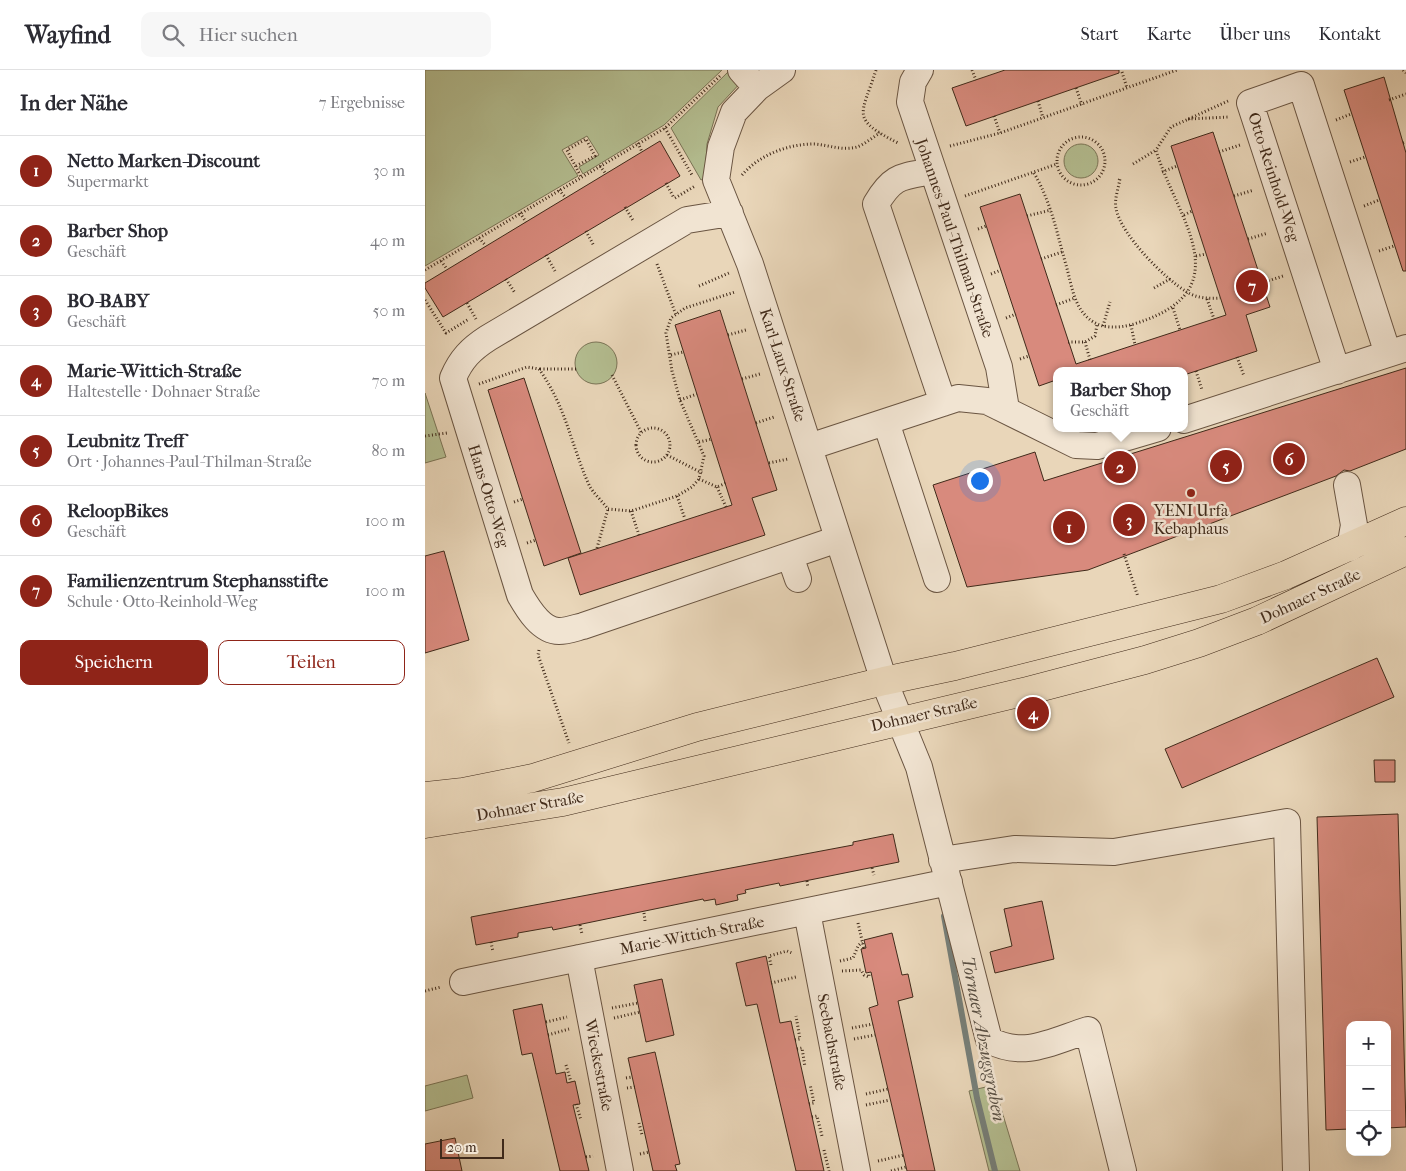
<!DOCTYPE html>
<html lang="de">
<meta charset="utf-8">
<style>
:root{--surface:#fff;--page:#f7f7f7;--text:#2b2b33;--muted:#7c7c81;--line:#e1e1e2;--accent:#8f2418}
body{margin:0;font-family:"IM FELL French Canon",serif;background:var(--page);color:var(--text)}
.controls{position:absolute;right:15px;bottom:15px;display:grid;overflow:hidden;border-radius:10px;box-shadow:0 5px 20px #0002}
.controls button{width:45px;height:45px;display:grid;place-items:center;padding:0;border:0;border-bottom:1px solid var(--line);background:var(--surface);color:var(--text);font:25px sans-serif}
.scale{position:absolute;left:15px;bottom:12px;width:64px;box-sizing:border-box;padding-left:5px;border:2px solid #402a1a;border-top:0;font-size:14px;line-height:18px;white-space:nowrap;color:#402a1a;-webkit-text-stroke:4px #f1e4d2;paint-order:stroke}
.you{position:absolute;left:554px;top:410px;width:18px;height:18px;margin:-12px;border:4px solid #fff;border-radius:50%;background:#1a73e8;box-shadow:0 0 0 8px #1a73e833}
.badge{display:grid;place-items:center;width:32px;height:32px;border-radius:50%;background:var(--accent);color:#fff;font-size:16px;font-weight:700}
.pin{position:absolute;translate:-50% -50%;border:2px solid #fff;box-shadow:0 1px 5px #0006}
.popup{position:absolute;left:628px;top:297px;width:135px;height:65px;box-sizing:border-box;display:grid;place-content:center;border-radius:10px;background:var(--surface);filter:drop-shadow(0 1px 4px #0005);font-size:16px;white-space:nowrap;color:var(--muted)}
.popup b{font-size:19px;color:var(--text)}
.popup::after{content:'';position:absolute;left:50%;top:100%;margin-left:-10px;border:10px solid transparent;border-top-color:var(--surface)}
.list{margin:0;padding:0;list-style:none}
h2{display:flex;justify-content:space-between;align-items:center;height:65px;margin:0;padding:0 20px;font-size:21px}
h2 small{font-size:16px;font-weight:400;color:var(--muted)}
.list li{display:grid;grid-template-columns:32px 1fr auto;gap:15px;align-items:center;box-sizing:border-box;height:70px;padding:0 20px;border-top:1px solid var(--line)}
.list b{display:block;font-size:19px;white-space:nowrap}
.list p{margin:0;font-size:16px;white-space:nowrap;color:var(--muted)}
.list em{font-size:16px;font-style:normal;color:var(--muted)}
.actions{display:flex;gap:10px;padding:15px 20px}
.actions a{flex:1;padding:11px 0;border:1px solid var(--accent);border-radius:10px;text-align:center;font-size:18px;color:var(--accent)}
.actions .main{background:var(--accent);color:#fff}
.icon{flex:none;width:28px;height:28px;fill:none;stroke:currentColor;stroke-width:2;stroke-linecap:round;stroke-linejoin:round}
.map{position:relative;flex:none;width:981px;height:1101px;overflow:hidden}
header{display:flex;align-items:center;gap:30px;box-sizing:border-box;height:70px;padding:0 25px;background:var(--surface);border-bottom:1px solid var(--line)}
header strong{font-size:24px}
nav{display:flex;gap:28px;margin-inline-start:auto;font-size:18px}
.search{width:350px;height:45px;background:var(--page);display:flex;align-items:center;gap:12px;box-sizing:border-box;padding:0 18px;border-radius:10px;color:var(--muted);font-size:19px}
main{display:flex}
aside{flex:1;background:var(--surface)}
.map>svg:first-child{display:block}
</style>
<header>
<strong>Wayfind</strong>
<div class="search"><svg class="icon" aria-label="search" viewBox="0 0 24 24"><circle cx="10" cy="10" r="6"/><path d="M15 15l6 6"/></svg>Hier suchen</div>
<nav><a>Start</a><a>Karte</a><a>Über uns</a><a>Kontakt</a></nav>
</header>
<main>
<aside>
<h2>In der Nähe<small>7 Ergebnisse</small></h2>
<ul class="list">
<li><span class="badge">1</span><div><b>Netto Marken-Discount</b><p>Supermarkt</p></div><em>30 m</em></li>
<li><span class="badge">2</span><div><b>Barber Shop</b><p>Geschäft</p></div><em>40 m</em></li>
<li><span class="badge">3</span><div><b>BO-BABY</b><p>Geschäft</p></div><em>50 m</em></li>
<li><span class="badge">4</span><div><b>Marie-Wittich-Straße</b><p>Haltestelle · Dohnaer Straße</p></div><em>70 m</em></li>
<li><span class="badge">5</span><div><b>Leubnitz Treff</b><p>Ort · Johannes-Paul-Thilman-Straße</p></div><em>80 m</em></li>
<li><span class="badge">6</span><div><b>ReloopBikes</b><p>Geschäft</p></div><em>100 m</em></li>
<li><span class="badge">7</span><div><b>Familienzentrum Stephansstifte</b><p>Schule · Otto-Reinhold-Weg</p></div><em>100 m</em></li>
</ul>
<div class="actions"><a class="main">Speichern</a><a>Teilen</a></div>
</aside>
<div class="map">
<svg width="981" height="1101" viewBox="0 0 981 1101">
<rect width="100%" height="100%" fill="#e9d6b9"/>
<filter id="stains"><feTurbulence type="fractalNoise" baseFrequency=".004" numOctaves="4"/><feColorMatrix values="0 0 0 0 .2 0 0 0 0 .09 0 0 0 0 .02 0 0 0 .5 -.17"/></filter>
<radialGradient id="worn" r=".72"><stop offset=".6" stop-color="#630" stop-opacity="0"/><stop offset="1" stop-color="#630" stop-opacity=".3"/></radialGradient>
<path fill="#b4be91" stroke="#7a7456" d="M 0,0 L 297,0 L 239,55 L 158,104 L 154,97 L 174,85 L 162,66 L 137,80 L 153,106 L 0,196 Z
M 305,0 L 318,10 L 293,37 L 282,74 L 280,108 L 276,110 L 246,58 Z
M639 91a17 17 0 1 1 34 0a17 17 0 1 1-34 0Z
M150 293a21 21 0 1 1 42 0a21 21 0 1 1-42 0Z
M 0,323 L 21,387 L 0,393 Z
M 42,1005 L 48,1028 L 0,1041 L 0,1016 Z
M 569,1015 L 595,1101 L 564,1101 L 544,1021 Z"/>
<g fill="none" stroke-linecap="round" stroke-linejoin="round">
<path stroke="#767f79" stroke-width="6" d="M 519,846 L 552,1028 L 570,1101"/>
</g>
<path fill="#d88a7d" stroke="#402a1a" d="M 580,0 L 694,0 L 694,3 L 541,56 L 527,18 Z
M 959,7 L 981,83 L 981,201 L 978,201 L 919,20 Z
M 788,62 L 845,237 L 821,245 L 832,281 L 759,305 L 759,301 L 631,301 L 631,310 L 614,316 L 555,137 L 595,124 L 651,294 L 801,245 L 746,76 Z
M 235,71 L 255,106 L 18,247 L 0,218 L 0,213 Z
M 295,240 L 352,420 L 327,428 L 340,465 L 155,525 L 143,488 L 307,435 L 250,255 Z
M 981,298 L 981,379 L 925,401 L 919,400 L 911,406 L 663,500 L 542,517 L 508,415 L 610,382 L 619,411 Z
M 99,308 L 156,483 L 119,496 L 63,320 Z
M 19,481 L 44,570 L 0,583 L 0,486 Z
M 952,588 L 969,627 L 757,718 L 740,679 Z
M 949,690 L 970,690 L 970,712 L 950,712 Z
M 973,744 L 981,1057 L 962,1058 L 962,955 L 925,955 L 925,1059 L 901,1060 L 892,747 Z
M 468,764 L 474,792 L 355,816 L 354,813 L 320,820 L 321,823 L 312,825 L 313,830 L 291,835 L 290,829 L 279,831 L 278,829 L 128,860 L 127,857 L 93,863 L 93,867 L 51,875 L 46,847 L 428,775 L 428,772 Z
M 617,831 L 629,889 L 570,903 L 565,882 L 587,876 L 579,839 Z
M 467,863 L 477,905 L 483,904 L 488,927 L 473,931 L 510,1101 L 482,1101 L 444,938 L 453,935 L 446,902 L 441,903 L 436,879 L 441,878 L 439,870 Z
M 341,886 L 355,953 L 366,951 L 399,1101 L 371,1101 L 332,934 L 321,936 L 311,893 Z
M 237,909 L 249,965 L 221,972 L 209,915 Z
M 117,934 L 131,1004 L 140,1002 L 142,1013 L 150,1011 L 155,1034 L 148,1035 L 164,1101 L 135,1101 L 107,983 L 97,985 L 88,940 Z
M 230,982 L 255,1094 L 250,1095 L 252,1101 L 228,1101 L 203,988 Z
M 30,1068 L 37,1101 L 0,1101 L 0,1074 Z"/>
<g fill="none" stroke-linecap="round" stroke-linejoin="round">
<defs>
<path id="minor" d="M 316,0 L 332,18
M 357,0 L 332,18 L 309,42 L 296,77 L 291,110 L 325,194 L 459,611 L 494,697 L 564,970 C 599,989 628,971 663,960 L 698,1101
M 495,0 L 488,12 L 485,32 L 574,297 L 581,339
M 508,101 C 476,107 468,105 451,134 L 518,333
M 305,143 L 262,150 L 63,268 C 46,279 36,289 28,308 L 95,525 C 103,539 116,561 134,561 C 142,561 150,558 158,556 L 413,469
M 912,301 L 825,33 L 876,15 L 963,284
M 759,350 L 981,278
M 461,352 L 512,509
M 384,377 L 533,328 L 562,331 L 651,375 L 672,376 L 733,358
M 922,415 L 929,455 L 925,478
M 365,486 L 373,509
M 517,790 L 589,779 L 689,782 L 862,752 L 871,1101
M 382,842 L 432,1101
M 154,888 L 195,1101
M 38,912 L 524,812"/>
<path id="major" d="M 0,726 L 38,722 L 108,708 L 272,657 L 459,611 L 530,596 L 796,529 L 861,505 L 981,451
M 0,754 L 138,732 L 602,621 L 720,590 L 774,573 L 832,551 L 981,481"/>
</defs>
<use href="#minor" stroke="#6a5542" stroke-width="28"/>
<use href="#major" stroke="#402a1a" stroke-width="29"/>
<path stroke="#402a1a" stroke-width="3" stroke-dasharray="1 2.5" stroke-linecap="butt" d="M 451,0 C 437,45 424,48 473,73
M 547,0 L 551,10
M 978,0 L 981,3
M 697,2 L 702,18
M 651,18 L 657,35
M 964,30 L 981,24
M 613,31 L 618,48
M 569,46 L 575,63
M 763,49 L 804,47
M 911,50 L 926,44
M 240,58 L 267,105
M632 91a24 24 0 1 1 48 0a24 24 0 1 1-48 0Z
M 213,73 L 217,82
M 978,73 L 981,72
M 525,76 L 575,63 L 752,0
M 794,82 L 815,75
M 925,92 L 940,87
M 708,94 L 731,80
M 151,96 L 170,86 L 161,69 L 142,80 L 156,107
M 175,96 L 181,104
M 737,102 L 752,96
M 609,103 C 626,132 632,163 641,195 C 646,212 648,232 660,245 C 673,260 694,259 712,253 C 819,219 750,146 731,80 L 746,57 L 803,31
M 317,105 C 334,85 363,74 389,74 C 404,75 417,81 432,77 C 440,74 448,67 455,63
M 694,110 L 695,108 C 694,117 689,129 691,138 C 695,164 740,209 762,222 C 771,228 784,229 795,228
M 241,113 L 249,128
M 134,120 L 141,128
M 540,126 L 632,94
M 809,126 L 829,120
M 250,128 L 270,116
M 939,136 L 954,130
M 200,137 L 209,152
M 95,143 L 101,152
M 759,145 L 767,141
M 602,146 L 626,140
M 553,159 L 561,156
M 161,161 L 169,176
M 54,168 L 61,176
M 823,169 L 843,163
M 954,181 L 969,176
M 121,185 L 130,201
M 771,186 L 781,184
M 616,189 L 637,182
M 16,191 L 22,199
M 232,194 L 251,245
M 0,200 L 240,58 L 295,6
M 566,204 L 576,200
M 81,209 L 90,223
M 837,213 L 858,206
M 274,216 L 304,203
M 729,218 L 745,209
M 782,229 L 789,249
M 0,230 L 21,263 L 44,249
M 42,233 L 51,249
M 631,235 L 650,228
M 748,238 L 755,260
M 581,248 L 591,244
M 706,255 L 710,275
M 678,256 L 685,232
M 303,265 L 321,260
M 643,272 L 660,272 L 670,266 L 672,255
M 660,272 L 665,290
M 246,285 L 258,282
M 812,287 L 819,306
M 595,289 L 604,286
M 115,299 L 151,299
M 771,301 L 777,320
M 187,305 L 216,362
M 317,309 L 335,304
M 54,314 L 102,297 L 114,299 C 142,339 145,372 164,415 C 168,423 177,431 183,439 L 206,441 L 252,426 L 267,417 L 274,409 L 279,386 L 255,330 L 247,301 L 241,263 L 246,248 L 260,238 L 310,222
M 255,330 L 272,324
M 331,353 L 349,347
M211 375a17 17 0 1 1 34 0a17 17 0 1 1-34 0Z
M 0,366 L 22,363
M 274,372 L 287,369
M 242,385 L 277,403
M 344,393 L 363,389
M 274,409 L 292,417 L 301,413
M 292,417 L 301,437
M 252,426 L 260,449
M 89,432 L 98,429
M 206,441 L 214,465
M 102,473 L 111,470
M 172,478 L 183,439
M 699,484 L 713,527
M 114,580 L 113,585 L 144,673
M 447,798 L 449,805
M 382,811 L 383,818
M 219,843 L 220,851
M 433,853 L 439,879
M 155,855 L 157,864
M 66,872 L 68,882
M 415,891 L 428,888 L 433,876 L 437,872
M 346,895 L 344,886 L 362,881 L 367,883
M 417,901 L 436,900 L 439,905 L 444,907 L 444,903
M 346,913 L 371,907
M 0,921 L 16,917
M 187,938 L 213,933
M 189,948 L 215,942
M 121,952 L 142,947
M 427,958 L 448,954
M 123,965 L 144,959
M 429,969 L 450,965
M 370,970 L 375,969 L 371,946
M 372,979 L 377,978 L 380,997
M 141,995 L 146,1012
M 201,1008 L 207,1007
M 202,1018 L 210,1017
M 441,1024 L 463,1019
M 151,1034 L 156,1050
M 384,1034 L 389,1033 L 385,1014
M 441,1035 L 465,1030
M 387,1047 L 392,1046 L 397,1066
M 214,1053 L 217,1065
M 399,1080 L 404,1101
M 215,1084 L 224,1082
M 161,1087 L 168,1086
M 453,1091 L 479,1085
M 466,1101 L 481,1097"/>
<use href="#minor" stroke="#f1e4d2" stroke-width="26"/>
<use href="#major" stroke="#e9d6b9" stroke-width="28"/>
</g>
<circle fill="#8f2418" stroke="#f1e4d2" stroke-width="2" cx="766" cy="423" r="5"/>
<g text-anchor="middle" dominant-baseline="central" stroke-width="5" stroke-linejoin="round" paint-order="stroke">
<g font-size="16" fill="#402a1a" stroke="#f1e4d2">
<text transform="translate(849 107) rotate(72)">Otto-Reinhold-Weg</text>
<text transform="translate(530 168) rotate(71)">Johannes-Paul-Thilman-Straße</text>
<text transform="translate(358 295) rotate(72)">Karl-Laux-Straße</text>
<text transform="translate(64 426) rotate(73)">Hans-Otto-Weg</text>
<text transform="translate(885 526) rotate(-25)">Dohnaer Straße</text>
<text transform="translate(499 644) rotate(-13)">Dohnaer Straße</text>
<text transform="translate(105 736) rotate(-10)">Dohnaer Straße</text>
<text transform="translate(267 865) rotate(-11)">Marie-Wittich-Straße</text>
<text transform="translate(407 972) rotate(79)">Seebachstraße</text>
<text transform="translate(174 995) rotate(79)">Wieckestraße</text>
</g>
<g font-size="16" fill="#402a1a" stroke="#f1e4d2">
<text x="766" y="440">YENI Urfa<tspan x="766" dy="18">Kebaphaus</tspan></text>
</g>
<g font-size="18" font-style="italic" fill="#564d42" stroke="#f1e4d2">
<text transform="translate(558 969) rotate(79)">Tornaer Abzugsgraben</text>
</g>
</g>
<rect width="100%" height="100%" filter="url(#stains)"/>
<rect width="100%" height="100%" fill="url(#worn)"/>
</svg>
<div class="controls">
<button>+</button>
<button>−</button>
<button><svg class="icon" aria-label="locate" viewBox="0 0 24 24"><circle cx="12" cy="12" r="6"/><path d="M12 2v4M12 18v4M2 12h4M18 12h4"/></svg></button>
</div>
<div class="scale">20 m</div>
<div class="you"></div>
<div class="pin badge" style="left:644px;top:457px">1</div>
<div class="pin badge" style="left:695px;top:397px">2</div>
<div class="popup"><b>Barber Shop</b>Geschäft</div>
<div class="pin badge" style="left:704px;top:450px">3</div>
<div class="pin badge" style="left:608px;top:643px">4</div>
<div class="pin badge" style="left:801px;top:396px">5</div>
<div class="pin badge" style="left:864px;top:389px">6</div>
<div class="pin badge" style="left:827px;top:216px">7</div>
</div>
</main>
